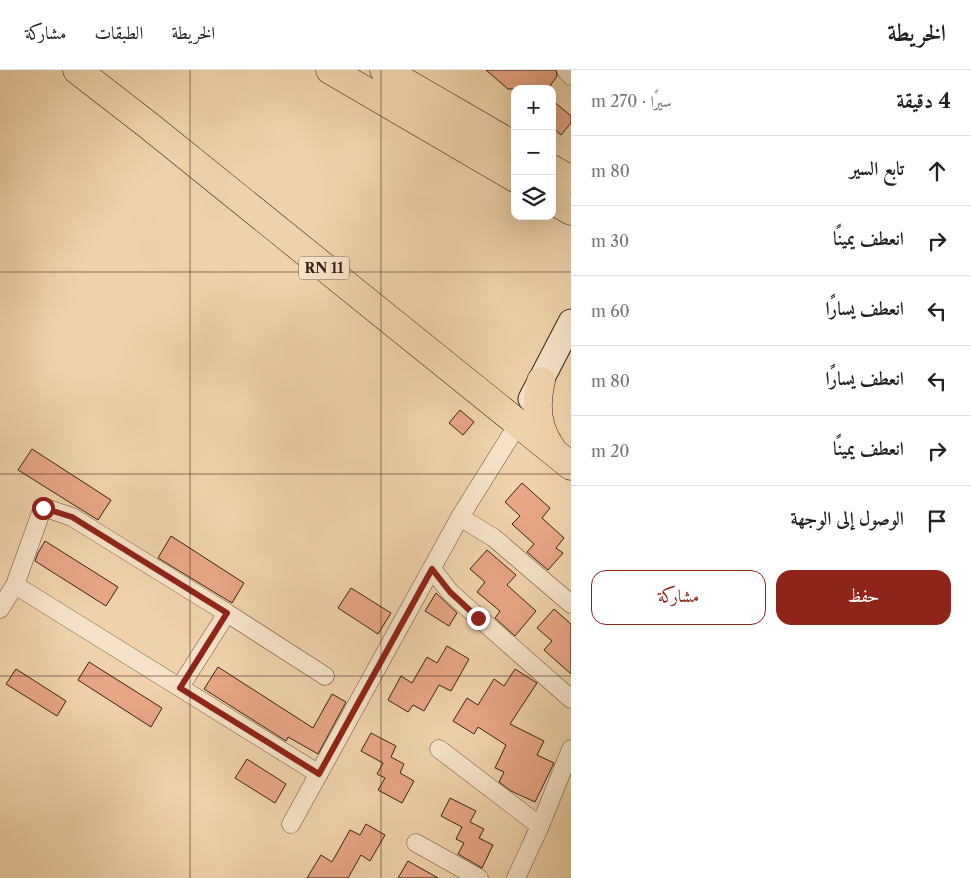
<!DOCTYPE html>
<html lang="ar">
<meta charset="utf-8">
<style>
:root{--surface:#fff;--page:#f6f6f6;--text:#222;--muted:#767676;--line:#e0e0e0;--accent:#8f2418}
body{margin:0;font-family:"Libre Caslon Text",Amiri,serif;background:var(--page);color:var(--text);direction:rtl}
.controls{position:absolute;right:15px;top:15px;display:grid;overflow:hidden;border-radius:10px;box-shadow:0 5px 20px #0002}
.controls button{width:45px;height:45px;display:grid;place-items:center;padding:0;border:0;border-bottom:1px solid var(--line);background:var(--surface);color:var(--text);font:25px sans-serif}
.stop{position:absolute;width:15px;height:15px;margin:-11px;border:4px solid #8f2418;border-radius:50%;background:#fff}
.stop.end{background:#8f2418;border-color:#fff;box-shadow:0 1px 5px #0008}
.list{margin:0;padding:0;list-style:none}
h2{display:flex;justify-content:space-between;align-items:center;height:65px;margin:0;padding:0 20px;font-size:21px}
h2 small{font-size:16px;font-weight:400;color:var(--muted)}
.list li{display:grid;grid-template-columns:32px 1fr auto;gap:15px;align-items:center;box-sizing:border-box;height:70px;padding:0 20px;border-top:1px solid var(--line)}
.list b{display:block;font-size:19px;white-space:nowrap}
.list em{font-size:16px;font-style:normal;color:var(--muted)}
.actions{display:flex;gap:10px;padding:15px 20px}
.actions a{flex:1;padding:11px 0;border:1px solid var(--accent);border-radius:15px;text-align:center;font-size:18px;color:var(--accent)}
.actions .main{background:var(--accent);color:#fff}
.icon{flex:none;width:28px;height:28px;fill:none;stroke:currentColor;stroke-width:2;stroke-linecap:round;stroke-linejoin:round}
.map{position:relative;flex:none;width:571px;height:808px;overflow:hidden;direction:ltr}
header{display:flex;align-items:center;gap:30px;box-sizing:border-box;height:70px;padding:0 25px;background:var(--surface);border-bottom:1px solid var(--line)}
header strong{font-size:24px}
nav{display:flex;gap:28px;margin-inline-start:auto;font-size:18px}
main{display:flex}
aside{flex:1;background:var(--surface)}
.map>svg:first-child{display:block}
</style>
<header>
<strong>الخريطة</strong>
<nav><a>الخريطة</a><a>الطبقات</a><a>مشاركة</a></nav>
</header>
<main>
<aside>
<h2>4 دقيقة<small>سيرًا · 270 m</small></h2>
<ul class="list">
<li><svg class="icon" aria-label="ahead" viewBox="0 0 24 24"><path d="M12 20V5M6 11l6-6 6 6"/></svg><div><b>تابع السير</b></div><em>80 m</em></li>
<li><svg class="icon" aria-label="right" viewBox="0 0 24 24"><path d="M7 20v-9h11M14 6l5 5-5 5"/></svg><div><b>انعطف يمينًا</b></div><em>30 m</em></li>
<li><svg class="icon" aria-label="left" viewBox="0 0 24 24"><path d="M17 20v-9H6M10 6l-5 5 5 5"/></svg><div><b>انعطف يسارًا</b></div><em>60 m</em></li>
<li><svg class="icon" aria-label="left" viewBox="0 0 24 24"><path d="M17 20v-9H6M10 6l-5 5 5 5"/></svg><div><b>انعطف يسارًا</b></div><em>80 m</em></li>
<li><svg class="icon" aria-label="right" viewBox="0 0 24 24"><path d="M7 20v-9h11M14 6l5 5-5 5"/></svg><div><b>انعطف يمينًا</b></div><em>20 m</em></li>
<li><svg class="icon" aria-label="arrive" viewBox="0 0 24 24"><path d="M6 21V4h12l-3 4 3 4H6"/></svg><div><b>الوصول إلى الوجهة</b></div></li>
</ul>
<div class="actions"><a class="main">حفظ</a><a>مشاركة</a></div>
</aside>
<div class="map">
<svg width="571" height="808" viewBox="0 0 571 808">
<rect width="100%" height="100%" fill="#efd2ab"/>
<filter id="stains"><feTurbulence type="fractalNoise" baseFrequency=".004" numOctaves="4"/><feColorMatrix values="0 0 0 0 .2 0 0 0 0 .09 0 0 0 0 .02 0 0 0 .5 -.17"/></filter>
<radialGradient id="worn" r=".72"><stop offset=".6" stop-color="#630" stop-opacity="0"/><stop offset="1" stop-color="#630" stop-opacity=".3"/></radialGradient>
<path fill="#e8a686" stroke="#372311" d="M 486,0 L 556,0 L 557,6 L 548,19 L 508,19 Z
M 552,30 L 571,46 L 571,53 L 561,65 L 552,57 Z
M 460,340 L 474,352 L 463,365 L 449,353 Z
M 32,379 L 111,430 L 98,450 L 18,400 Z
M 522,413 L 550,438 L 542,448 L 564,468 L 556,478 L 563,483 L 548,500 L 527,482 L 534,474 L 512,454 L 520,446 L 505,432 Z
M 171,466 L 244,513 L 232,533 L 158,488 Z
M 45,471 L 118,517 L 106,536 L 35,491 L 38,483 Z
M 487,480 L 516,505 L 507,515 L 536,541 L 515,566 L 495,548 L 500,541 L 477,522 L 485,512 L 470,499 Z
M 351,518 L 391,543 L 378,564 L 338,538 Z
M 436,523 L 457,543 L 449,556 L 425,541 Z
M 554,539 L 571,554 L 571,604 L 544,580 L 552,571 L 537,558 Z
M 447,576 L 469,589 L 451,621 L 439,615 L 424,641 L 413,635 L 408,642 L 388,630 L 401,606 L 412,613 L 427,587 L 437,593 Z
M 89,592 L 162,638 L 151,657 L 78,610 Z
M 218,597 L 313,658 L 332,624 L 346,632 L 318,684 L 288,667 L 286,671 L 204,619 Z
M 16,599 L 66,631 L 57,646 L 6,614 Z
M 515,599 L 537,613 L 510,654 L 544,671 L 537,685 L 554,693 L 535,732 L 511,721 L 499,712 L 504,702 L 495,698 L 506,675 L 478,657 L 474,664 L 453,651 L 467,628 L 478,635 L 494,609 L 504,616 Z
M 371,663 L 396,676 L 391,687 L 404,694 L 400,703 L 414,711 L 402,733 L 378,720 L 385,708 L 377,704 L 383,693 L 361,681 Z
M 247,689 L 286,714 L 275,733 L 235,708 Z
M 450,728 L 476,741 L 470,752 L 484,759 L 479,768 L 493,775 L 482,798 L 458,784 L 464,773 L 456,769 L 462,757 L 441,746 Z
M 366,754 L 385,765 L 370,791 L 361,785 L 348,808 L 307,808 L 321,785 L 332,792 L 350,760 L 360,765 Z
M 408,791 L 438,808 L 398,808 Z"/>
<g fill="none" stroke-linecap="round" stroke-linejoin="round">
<defs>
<path id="street" d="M 566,0 L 571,6
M 460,447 L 494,468 L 571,534
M 432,499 L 450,522 L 479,548 L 571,629
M 15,515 L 43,437 L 72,447 L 227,543 L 180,617
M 0,539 L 15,515 L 319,704
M 227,543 L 325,606
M 439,679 L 540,756
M 291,754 L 460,447 L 518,354
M 416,773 L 479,808
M 516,808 L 540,756 L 571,679"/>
<path id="secondary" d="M 531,329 L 571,252"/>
<path id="primary" d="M 77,0 L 148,55 L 571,396
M 541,311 C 535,335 537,359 552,379"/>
<path id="highway" d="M 330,0 L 515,108
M 384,0 L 515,76
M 552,99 L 571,110
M 552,130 L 571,141"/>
</defs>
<use href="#street" stroke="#654f38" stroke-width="19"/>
<use href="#secondary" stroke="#372311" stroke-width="27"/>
<use href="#primary" stroke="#372311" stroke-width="29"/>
<use href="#highway" stroke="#372311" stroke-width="29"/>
<use href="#street" stroke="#f5e2c8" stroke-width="18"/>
<use href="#secondary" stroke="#f5e2c8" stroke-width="25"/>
<use href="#primary" stroke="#efd2ab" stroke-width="28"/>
<use href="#highway" stroke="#efd2ab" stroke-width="28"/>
</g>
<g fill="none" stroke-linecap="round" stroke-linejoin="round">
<path stroke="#8f2418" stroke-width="6" d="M 43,438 L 72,447 L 227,543 L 180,618 L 319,704 L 432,499 L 450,522 L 478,548"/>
</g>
<path fill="none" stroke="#372311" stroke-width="1" stroke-opacity="0.55" d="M 190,0 L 190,808M 381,0 L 381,808M 0,202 L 571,202M 0,404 L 571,404M 0,606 L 571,606"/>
<g text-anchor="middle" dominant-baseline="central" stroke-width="4" stroke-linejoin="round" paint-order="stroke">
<rect fill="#f5e2c8" stroke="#705c48" stroke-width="1" x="299" y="186.5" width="50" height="23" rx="4"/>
<g font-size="14" font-weight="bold" fill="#372311">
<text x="324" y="198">RN 11</text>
</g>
</g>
<rect width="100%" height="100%" filter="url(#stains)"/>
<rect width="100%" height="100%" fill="url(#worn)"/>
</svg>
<div class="controls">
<button>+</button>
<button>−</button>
<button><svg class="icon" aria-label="layers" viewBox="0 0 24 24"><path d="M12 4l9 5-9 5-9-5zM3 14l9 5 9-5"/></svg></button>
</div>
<div class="stop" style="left:43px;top:438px"></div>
<div class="stop end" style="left:478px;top:548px"></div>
</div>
</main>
